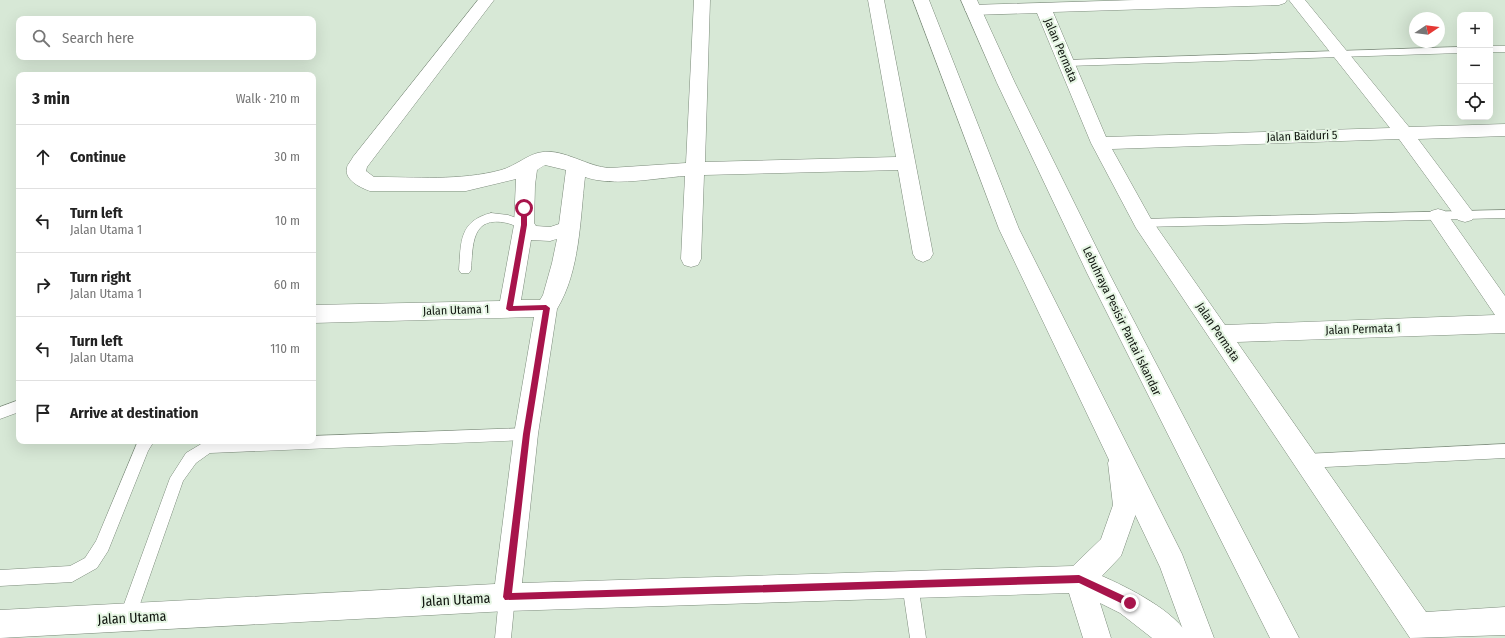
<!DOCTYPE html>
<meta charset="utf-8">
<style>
:root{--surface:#fff;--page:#f6f6f6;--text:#222;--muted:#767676;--line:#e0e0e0}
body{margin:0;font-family:"Fira Sans Condensed",sans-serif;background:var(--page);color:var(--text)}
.controls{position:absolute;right:12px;top:12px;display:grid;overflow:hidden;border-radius:8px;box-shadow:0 4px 16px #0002}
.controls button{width:36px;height:36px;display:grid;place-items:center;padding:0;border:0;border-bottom:1px solid var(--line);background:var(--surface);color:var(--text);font:20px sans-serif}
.compass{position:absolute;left:1409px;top:12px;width:36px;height:36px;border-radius:50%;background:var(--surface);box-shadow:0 4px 16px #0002;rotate:77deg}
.stop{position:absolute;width:12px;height:12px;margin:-9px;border:3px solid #a7144b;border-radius:50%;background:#fff}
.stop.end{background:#a7144b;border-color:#fff;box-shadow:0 1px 4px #0008}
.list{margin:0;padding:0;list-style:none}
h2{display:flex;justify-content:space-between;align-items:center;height:52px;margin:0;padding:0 16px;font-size:17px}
h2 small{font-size:13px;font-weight:400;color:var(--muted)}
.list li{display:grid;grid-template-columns:26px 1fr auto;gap:12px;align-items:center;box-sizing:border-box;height:64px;padding:0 16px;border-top:1px solid var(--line)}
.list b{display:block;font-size:15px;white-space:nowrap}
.list p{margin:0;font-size:13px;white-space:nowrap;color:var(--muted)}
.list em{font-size:13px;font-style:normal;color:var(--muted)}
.icon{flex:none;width:22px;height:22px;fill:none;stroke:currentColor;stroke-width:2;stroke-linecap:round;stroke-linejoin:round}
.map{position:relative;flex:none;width:1505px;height:638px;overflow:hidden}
.search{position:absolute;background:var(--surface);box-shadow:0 4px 16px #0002;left:16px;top:16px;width:300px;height:44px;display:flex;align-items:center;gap:10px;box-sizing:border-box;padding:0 14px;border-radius:8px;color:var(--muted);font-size:15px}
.panel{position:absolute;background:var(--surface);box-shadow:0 4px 16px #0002;left:16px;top:72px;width:300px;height:372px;border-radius:8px}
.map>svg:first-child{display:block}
</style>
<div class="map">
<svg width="1505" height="638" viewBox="0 0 1505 638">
<rect width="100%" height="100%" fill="#d7e8d6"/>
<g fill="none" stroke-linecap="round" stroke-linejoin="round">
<defs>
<path id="service" d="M 1490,46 L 1505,46 L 1505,52 L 1490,52 Z
M 1460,47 L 1460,53 L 1068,66 L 1063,63 L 1068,60 Z
M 1505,210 L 1505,218 L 1143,227 L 1139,226 L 1137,223 L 1139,220 L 1143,219 Z
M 491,213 L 508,215 L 528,222 L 530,225 L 528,228 C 521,230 515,225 507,223 C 471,215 473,245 471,270 L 469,273 L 461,273 L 459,270 C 461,242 459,221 491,213 Z
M 19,400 L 19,412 L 0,419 L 0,407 Z
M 526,428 L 531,430 L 533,434 L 531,438 L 526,440 L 210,453 L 196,463 L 183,481 L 133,624 L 127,626 L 121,624 L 119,618 L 170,478 L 186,453 L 206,441 L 313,441 L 313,436 Z
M 138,441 L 154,441 L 148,451 L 108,551 L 97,568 L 72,582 L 0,586 L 0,570 L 70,566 L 85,558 L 96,541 Z
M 1505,444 L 1505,458 L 1306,468 L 1301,466 L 1299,461 L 1301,456 L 1306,454 Z
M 910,576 L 916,578 L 918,584 L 926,638 L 910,638 L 902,584 L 904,578 Z
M 507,589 L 513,591 L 515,597 L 511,638 L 495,638 L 499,597 L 501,591 Z"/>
<path id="minor" d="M 478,0 L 494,0 L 367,167 L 366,171 L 374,177 C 416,177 460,181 501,170 C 516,166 529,153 543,152 C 564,149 588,167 610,168 L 686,163 L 694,0 L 710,0 L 705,162 L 896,157 L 868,0 L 884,0 L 933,254 L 930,259 L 923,262 L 916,259 L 913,254 L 898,170 L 704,175 L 701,259 L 698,265 L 691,267 L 684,265 L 681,259 L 685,176 C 655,178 613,187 585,177 C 580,220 580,271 557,309 L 538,434 L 522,583 L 1073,566 L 1101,539 L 1113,505 L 1108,463 L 1111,455 L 1120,452 L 1129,455 L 1132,463 L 1139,505 L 1121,556 L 1102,576 C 1127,587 1178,612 1189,638 L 1152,638 L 1120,613 L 1100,603 L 1111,638 L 1083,638 L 1069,593 L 507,611 L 0,638 L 0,610 L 495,584 L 514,434 L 534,317 L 313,323 L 313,305 L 500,301 L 514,225 L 516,179 L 466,191 L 370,191 C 361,188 344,180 347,168 C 347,165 351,161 353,157 ZM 545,165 L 566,170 L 559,224 L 550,227 L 536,226 L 534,223 L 535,185 L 537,170 ZM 557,239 L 552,263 L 543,295 L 540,300 L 521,300 L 531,240 L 550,241 Z
M 1135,0 L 1287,0 L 1285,3 L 1279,5 L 1053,12 L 1106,137 L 1390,128 L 1289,0 L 1305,0 L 1409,127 L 1505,124 L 1505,136 L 1418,139 L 1475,215 L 1472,220 L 1465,222 L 1458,220 L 1399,139 L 1112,149 L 1151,219 L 1225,325 L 1495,315 L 1428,216 L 1431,211 L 1438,209 L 1445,211 L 1505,296 L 1505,333 L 1237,342 L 1426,612 L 1505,607 L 1505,635 L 1410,638 L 1136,228 L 1091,143 L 1037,13 L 973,15 L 967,13 L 965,10 L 967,7 L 973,5 Z"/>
<path id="trunk" d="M 913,0 L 929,0 L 1019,229 L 1182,554 L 1214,638 L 1186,638 L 1160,567 L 999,229 Z
M 961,0 L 977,0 L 1015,83 L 1109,273 L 1299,638 L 1270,638 L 1087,273 L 997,83 Z"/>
</defs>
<use href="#service" stroke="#7c8b7b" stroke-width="1"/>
<use href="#minor" stroke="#7c8b7b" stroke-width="1"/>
<use href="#trunk" stroke="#7c8b7b" stroke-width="1"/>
<use href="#service" fill="#fff" fill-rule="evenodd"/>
<use href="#minor" fill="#fff" fill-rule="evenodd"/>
<use href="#trunk" fill="#fff" fill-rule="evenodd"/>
</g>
<path fill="#a7144b" d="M 524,206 L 527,208 L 527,225 L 513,306 L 546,305 L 550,308 L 530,434 L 512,593 L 1079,575 L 1133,600 L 1133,606 L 1127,606 L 1079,583 L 505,600 L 503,597 L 523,434 L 543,310 L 509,311 L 506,309 L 521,225 L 521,208 Z"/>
<g text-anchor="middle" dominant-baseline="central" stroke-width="4" stroke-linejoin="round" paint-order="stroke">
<g font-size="12" fill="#10150f" stroke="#e5f5e3">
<text transform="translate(1061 50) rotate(67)">Jalan Permata</text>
<text transform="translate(1302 136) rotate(-2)">Jalan Baiduri 5</text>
<text transform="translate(456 310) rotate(-2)">Jalan Utama 1</text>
<text transform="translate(1122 321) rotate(64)">Lebuhraya Pesisir Pantai Iskandar</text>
<text transform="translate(1363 329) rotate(-2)">Jalan Permata 1</text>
<text transform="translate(1218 332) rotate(56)">Jalan Permata</text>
</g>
<g font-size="14" fill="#10150f" stroke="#e5f5e3">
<text transform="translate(456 600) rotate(-3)">Jalan Utama</text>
<text transform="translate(132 618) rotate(-3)">Jalan Utama</text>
</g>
</g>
</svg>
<div class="controls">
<button>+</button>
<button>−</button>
<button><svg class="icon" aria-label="locate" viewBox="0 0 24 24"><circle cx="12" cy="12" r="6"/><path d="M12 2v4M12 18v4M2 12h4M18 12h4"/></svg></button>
</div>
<svg class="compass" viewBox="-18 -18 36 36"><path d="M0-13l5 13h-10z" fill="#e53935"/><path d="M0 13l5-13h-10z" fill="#767676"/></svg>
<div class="stop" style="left:524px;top:208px"></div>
<div class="stop end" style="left:1130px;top:603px"></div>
<div class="search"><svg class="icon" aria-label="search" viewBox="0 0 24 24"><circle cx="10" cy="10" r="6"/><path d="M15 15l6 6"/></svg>Search here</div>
<section class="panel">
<h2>3 min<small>Walk · 210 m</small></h2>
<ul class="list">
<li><svg class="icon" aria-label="ahead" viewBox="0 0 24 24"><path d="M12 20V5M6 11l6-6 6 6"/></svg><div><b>Continue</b></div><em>30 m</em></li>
<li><svg class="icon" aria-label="left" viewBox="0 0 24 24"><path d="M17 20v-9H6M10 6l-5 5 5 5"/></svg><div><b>Turn left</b><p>Jalan Utama 1</p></div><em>10 m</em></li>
<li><svg class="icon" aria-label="right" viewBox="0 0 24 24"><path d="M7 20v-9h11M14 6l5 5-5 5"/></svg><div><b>Turn right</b><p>Jalan Utama 1</p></div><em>60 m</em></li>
<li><svg class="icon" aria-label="left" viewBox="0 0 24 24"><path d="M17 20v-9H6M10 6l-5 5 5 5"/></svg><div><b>Turn left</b><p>Jalan Utama</p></div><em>110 m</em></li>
<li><svg class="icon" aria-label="arrive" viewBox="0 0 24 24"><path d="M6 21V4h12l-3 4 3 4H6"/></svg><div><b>Arrive at destination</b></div></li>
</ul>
</section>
</div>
